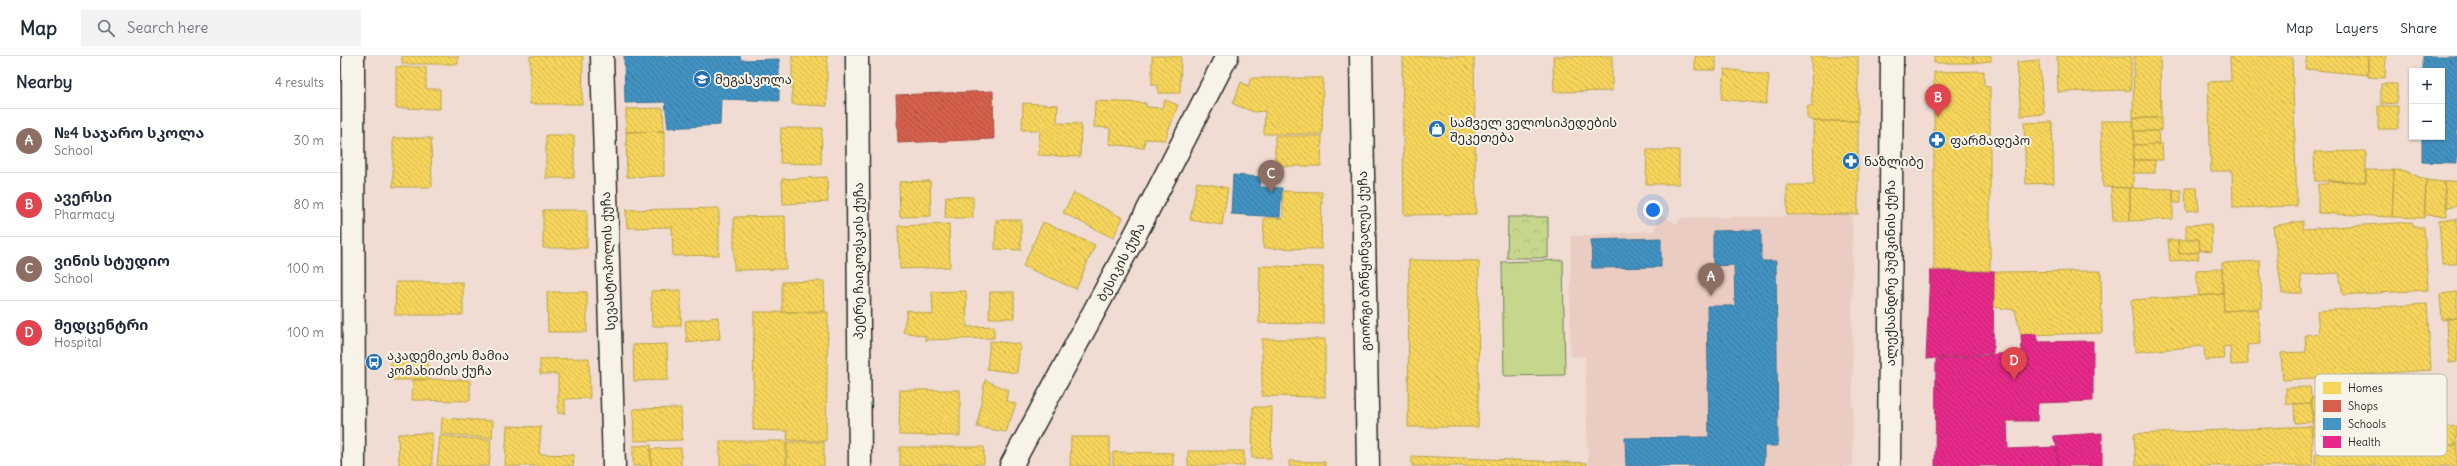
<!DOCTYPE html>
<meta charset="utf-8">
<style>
:root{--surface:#fff;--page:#f2f2f3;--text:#1f2937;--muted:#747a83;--line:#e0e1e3;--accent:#1f6fb2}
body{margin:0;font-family:Delius,"Noto Sans Georgian",sans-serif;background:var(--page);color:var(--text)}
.controls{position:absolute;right:12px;top:12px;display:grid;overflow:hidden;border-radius:0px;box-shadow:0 1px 3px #0004}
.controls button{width:36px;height:36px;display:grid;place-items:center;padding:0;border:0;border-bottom:1px solid var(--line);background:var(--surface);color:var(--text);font:20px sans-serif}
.you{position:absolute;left:1313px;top:154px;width:14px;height:14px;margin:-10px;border:3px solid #fff;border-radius:50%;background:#1a73e8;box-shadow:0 0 0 6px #1a73e833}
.badge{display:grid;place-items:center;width:26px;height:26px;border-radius:50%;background:var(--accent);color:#fff;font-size:13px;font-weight:700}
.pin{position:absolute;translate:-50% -33px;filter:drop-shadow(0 1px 2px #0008)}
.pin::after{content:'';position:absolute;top:21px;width:14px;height:12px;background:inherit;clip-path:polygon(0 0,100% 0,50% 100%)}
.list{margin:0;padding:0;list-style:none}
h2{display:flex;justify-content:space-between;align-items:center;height:52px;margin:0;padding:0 16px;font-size:17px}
h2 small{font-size:13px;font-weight:400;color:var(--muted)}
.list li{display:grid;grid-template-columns:26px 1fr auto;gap:12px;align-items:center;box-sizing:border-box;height:64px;padding:0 16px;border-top:1px solid var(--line)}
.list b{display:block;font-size:15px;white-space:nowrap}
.list p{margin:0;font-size:13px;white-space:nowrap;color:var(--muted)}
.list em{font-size:13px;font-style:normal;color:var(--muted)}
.icon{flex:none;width:22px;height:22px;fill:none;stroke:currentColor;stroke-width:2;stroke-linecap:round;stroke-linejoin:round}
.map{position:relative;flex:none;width:2117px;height:410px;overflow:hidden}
header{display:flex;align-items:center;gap:24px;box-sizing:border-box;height:56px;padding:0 20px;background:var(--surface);border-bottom:1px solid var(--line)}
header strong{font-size:19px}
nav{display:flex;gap:22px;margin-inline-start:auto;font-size:14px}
.search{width:280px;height:36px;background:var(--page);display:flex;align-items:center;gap:10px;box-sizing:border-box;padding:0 14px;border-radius:0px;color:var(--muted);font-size:15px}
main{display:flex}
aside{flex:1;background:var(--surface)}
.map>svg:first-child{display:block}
</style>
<header>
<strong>Map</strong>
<div class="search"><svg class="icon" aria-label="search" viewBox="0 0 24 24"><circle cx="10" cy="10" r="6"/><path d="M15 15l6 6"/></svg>Search here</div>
<nav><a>Map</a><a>Layers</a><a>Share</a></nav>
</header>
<main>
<aside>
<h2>Nearby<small>4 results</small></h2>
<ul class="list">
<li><span class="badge" style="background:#8d6e63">A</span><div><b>№4 საჯარო სკოლა</b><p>School</p></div><em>30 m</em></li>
<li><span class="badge" style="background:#e0444e">B</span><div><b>ავერსი</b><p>Pharmacy</p></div><em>80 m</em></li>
<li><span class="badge" style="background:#8d6e63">C</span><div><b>ვინის სტუდიო</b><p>School</p></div><em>100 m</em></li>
<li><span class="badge" style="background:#e0444e">D</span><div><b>მედცენტრი</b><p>Hospital</p></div><em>100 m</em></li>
</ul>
</aside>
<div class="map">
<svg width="2117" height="410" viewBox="0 0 2117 410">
<defs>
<pattern id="forest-crowns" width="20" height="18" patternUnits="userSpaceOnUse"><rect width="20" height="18" fill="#c4d78c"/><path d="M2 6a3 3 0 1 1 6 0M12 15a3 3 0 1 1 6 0" fill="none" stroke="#a9b979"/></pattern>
<pattern id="homes-back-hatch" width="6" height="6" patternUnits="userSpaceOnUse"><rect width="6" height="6" fill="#f6d55c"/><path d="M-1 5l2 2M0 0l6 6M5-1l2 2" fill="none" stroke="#d3b750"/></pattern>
<pattern id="shops-back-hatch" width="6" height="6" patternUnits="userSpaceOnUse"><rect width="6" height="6" fill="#d6604d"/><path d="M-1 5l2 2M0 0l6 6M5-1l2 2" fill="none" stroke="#ae4f40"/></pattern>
<pattern id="schools-back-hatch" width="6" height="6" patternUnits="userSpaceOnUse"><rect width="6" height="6" fill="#4393c3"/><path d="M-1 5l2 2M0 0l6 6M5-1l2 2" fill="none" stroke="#38789f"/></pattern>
<pattern id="health-back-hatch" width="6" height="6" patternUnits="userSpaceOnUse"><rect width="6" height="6" fill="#e7298a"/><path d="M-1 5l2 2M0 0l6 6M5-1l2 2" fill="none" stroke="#bb2371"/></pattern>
</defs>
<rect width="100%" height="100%" fill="#f0dcd2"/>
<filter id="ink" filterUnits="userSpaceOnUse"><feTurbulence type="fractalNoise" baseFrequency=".025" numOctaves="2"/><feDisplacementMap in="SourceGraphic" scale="8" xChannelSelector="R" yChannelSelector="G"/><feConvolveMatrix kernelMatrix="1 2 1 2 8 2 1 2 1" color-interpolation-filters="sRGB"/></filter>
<g filter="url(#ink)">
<path fill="#ebccc2" d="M 1320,158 L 1337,168 L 1341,162 L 1512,159 L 1513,410 L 1248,410 L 1245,301 L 1230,300 L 1231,180 L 1314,175 Z"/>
<path fill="#c4d78c" stroke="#78815c" d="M 1223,204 L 1225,319 L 1164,320 L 1162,206 Z"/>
<path fill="url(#forest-crowns)" stroke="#78815c" d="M 1168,161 L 1208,161 L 1208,202 L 1167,202 Z"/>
<path fill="url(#homes-back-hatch)" stroke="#b9a24d" d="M 62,0 L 118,0 L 118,8 L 62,8 Z
M 190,0 L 243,0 L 242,48 L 190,48 Z
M 452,0 L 487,0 L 487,50 L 452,48 Z
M 812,0 L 841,0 L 840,37 L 818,37 L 818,29 L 812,29 Z
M 1062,0 L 1134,0 L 1136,158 L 1064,159 Z
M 1213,0 L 1272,0 L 1272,35 L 1214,36 Z
M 1355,0 L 1376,0 L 1376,14 L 1355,14 Z
M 1471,0 L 1518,0 L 1518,65 L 1473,65 L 1467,62 L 1467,50 L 1472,50 Z
M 1594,0 L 1633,0 L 1633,7 L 1594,7 Z
M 1633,0 L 1651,0 L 1651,5 L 1633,7 Z
M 1717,0 L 1791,0 L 1791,34 L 1718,36 Z
M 1794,0 L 1820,0 L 1821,62 L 1793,62 Z
M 1890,0 L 1952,0 L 1957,150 L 1893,152 L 1892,115 L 1871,115 L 1868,26 L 1891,25 Z
M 1967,0 L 2028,0 L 2028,19 L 1965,13 Z
M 2028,0 L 2046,0 L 2045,22 L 2028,21 Z
M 1699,4 L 1704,58 L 1681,60 L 1677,6 Z
M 56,11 L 86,11 L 86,33 L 100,33 L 100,53 L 56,52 Z
M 1385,13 L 1429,19 L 1426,48 L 1381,43 Z
M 1644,15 L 1644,30 L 1650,31 L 1650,215 L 1594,214 L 1594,16 Z
M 910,22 L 983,22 L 982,78 L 924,78 L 925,55 L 914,56 L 893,48 L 901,26 L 909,30 Z
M 2041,28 L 2057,28 L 2057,47 L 2041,48 Z
M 825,44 L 838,49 L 825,84 L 805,83 L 804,92 L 769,88 L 770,72 L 754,71 L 755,45 L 806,47 L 806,51 L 822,52 Z
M 683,47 L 718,49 L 717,67 L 741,68 L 740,101 L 698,99 L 700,74 L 682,74 Z
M 2038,50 L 2058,50 L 2058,73 L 2038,73 Z
M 323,52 L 324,75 L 286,76 L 286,53 Z
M 1793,62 L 1821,62 L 1821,75 L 1794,75 Z
M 1473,65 L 1518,65 L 1518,158 L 1447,159 L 1447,129 L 1474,129 Z
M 1761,65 L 1794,65 L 1793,132 L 1763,131 Z
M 1712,66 L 1714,127 L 1686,128 L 1684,67 Z
M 441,72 L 482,72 L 481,108 L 440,107 Z
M 324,75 L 324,120 L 287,121 L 286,76 Z
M 1794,75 L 1818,75 L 1819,88 L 1794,89 Z
M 206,79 L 234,79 L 234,122 L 206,122 Z
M 935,80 L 982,80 L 981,110 L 935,110 Z
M 53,82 L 91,82 L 92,131 L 53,131 Z
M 1822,88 L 1823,104 L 1793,104 L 1794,89 Z
M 1307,94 L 1339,94 L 1339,128 L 1306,128 Z
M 2026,95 L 2026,126 L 1975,125 L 1974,96 Z
M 1793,104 L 1815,104 L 1815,117 L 1793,117 Z
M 2026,114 L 2054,114 L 2052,161 L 1978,157 L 1978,128 L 1987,128 L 1988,124 L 2026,126 Z
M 2054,114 L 2066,115 L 2086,124 L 2084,162 L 2052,161 Z
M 487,121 L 488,146 L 443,148 L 442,123 Z
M 2086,124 L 2104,126 L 2107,160 L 2085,159 Z
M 590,125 L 591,160 L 560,161 L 559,126 Z
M 2117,125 L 2117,150 L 2107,152 L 2104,126 Z
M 857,126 L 888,132 L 882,169 L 850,164 Z
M 1771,131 L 1790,132 L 1790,165 L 1773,165 Z
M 1790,132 L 1833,133 L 1833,163 L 1790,165 Z
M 1845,132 L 1857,132 L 1859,154 L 1846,155 Z
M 1833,134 L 1841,134 L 1841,147 L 1834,147 Z
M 943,135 L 982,136 L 981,193 L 923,192 L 924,162 L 943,162 Z
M 734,137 L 783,162 L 773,182 L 723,157 Z
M 606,140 L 633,141 L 633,162 L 605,162 Z
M 379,152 L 379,199 L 333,200 L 332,171 L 287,172 L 286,154 Z
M 203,154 L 247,154 L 247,192 L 203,192 Z
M 445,160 L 446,213 L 394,214 L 394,161 Z
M 2117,163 L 2117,208 L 2102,208 L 2099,164 Z
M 656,164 L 681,164 L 681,194 L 655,193 Z
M 1963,165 L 1963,173 L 2072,166 L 2074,171 L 2084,171 L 2088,234 L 2003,239 L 1999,217 L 1961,219 L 1962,237 L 1942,237 L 1933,170 Z
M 703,166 L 755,189 L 736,233 L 683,210 Z
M 609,168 L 610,211 L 560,213 L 558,170 Z
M 1871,168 L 1872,195 L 1860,194 L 1859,183 L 1846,183 L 1846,169 Z
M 1859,183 L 1860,196 L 1839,198 L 1838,184 Z
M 1828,184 L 1838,184 L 1839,198 L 1858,196 L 1859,203 L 1830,205 Z
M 1069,204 L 1139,205 L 1138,371 L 1068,371 Z
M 1920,205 L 1922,252 L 1884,255 L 1882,207 Z
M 920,210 L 983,211 L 983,268 L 919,267 Z
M 1882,213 L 1883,238 L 1859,240 L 1856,214 Z
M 1761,215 L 1762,277 L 1681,279 L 1675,254 L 1654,251 L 1654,216 Z
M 484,225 L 485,255 L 442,256 L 442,226 Z
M 56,226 L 123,226 L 123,259 L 55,259 Z
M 341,234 L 341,270 L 312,270 L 311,235 Z
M 626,235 L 627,271 L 654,270 L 654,282 L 585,284 L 585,280 L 563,276 L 567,254 L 593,259 L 592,236 Z
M 207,236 L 247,236 L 247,276 L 208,276 Z
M 650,236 L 674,236 L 674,262 L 649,262 Z
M 2117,236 L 2117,262 L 2102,264 L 2100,238 Z
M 1883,238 L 1884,255 L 1918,253 L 1920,288 L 1907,289 L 1908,308 L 1891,309 L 1890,290 L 1883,291 L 1884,303 L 1865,304 L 1864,290 L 1795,296 L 1791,244 Z
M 2087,248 L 2091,314 L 1943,324 L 1941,297 L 1966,296 L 1965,279 L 1979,278 L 1977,255 Z
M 414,256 L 488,256 L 486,385 L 447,384 L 448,375 L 413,374 Z
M 378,261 L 380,283 L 347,287 L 345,265 Z
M 2117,262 L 2117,306 L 2109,307 L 2107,263 Z
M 922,283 L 985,283 L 985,341 L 922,340 Z
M 650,285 L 680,288 L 677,317 L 647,313 Z
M 327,288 L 328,324 L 294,325 L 293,289 Z
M 51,300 L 88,300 L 88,324 L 50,324 Z
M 249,302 L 250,342 L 225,343 L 225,357 L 218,357 L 218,318 L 200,318 L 200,303 Z
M 73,323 L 130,324 L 130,345 L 72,344 Z
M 645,324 L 668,334 L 666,345 L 676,348 L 666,376 L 637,371 Z
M 1970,331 L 1972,347 L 1946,348 L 1946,332 Z
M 560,334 L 620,334 L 620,380 L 559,379 Z
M 1991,340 L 1993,357 L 1972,358 L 1971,342 Z
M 1972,347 L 1973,366 L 1955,367 L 1954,348 Z
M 913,351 L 932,351 L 931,402 L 912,402 Z
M 341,352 L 342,384 L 294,385 L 293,353 Z
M 1990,357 L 1991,379 L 1973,380 L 1972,358 Z
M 102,362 L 153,365 L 152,382 L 101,378 Z
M 167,370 L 201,371 L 199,398 L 234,399 L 233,410 L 165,410 Z
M 1971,370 L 1973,410 L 1796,410 L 1794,378 Z
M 2116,370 L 2117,389 L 2099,390 L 2098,382 L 2093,382 L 2094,372 Z
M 92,377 L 92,410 L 59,410 L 58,378 Z
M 100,380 L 151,384 L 149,410 L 97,410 Z
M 731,381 L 770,381 L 770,410 L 730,410 Z
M 2098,382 L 2099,390 L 2117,389 L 2117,410 L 1976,410 L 1975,398 L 2064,392 L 2063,383 Z
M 380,385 L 446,385 L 446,410 L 380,410 Z
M 447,386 L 484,386 L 484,410 L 447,410 Z
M 311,389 L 311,410 L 293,410 L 293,390 Z
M 560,391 L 644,391 L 644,408 L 560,410 Z
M 341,392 L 341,410 L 311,410 L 310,393 Z
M 848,395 L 904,395 L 904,410 L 848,410 Z
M 773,396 L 833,397 L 833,410 L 773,410 Z
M 1072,400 L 1247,407 L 1246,410 L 1072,410 Z
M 949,405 L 985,406 L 985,410 L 949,410 Z"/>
<path fill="url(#shops-back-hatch)" stroke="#a35043" d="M 653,35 L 654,83 L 558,87 L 556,39 Z"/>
<path fill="url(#schools-back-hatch)" stroke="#3c7495" d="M 284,0 L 400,0 L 401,4 L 439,3 L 439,45 L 381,43 L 380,69 L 328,72 L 325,46 L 285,47 Z
M 2083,0 L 2117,0 L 2117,107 L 2082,106 L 2082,81 L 2102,81 L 2102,15 L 2083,15 Z
M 893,119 L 921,121 L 920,131 L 942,132 L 940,161 L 891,158 Z
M 1421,174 L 1421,205 L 1436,205 L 1438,390 L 1424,390 L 1424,410 L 1286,410 L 1285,382 L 1369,381 L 1367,250 L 1395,250 L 1394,209 L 1373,210 L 1373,175 Z
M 1321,182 L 1321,211 L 1252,212 L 1251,184 Z"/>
<path fill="url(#health-back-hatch)" stroke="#af2a6e" d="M 1590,215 L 1654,216 L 1653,297 L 1586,303 Z
M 1696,278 L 1699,286 L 1753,285 L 1753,345 L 1698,347 L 1697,365 L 1667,365 L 1668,393 L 1717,391 L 1718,410 L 1595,410 L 1596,303 L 1682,296 L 1681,279 Z
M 1762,377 L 1762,410 L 1718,410 L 1717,391 L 1713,380 Z"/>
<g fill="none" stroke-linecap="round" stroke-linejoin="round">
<defs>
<path id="minor" d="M 13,0 L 14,410
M 262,0 L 274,410
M 517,0 L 520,410
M 1021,0 L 1028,410
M 671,410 L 793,183 L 887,0
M 1549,410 L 1552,0"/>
</defs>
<use href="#minor" stroke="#2b2b2b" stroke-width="25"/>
<use href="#minor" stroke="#f7f3e8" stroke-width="22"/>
</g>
</g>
<defs>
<symbol id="school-disc" viewBox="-11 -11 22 22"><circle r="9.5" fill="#1f6fb2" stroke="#f7f3e8"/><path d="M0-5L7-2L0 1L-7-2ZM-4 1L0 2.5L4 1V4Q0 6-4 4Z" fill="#fff"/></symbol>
<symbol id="shop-disc" viewBox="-11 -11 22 22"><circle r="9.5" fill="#1f6fb2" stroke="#f7f3e8"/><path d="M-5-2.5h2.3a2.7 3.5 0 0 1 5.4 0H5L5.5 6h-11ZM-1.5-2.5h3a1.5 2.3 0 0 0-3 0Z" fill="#fff"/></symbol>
<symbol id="pharmacy-disc" viewBox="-11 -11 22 22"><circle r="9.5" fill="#1f6fb2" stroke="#f7f3e8"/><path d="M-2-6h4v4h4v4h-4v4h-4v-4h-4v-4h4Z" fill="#fff"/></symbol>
<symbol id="bus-disc" viewBox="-11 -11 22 22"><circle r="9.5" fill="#1f6fb2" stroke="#f7f3e8"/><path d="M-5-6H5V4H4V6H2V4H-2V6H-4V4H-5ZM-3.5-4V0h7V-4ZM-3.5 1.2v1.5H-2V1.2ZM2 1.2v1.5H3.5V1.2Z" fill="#fff"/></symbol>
</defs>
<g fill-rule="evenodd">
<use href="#school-disc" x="352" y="13" width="20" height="20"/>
<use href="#shop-disc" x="1087" y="63" width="20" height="20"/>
<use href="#pharmacy-disc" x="1587" y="74" width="20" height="20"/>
<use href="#pharmacy-disc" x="1501" y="95" width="20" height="20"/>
<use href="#bus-disc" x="24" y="296" width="20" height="20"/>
</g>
<g text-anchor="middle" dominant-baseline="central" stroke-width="4" stroke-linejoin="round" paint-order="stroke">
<g font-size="13" fill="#2b2b2b" stroke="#f7f3e8" text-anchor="start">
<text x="375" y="23">მეგასკოლა</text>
<text x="1110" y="66">სამველ ველოსიპედების<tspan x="1110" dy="15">შეკეთება</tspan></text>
<text x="1610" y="84">ფარმადეპო</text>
<text x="1524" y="105">ნაზლიბე</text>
<text x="47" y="299">აკადემიკოს მამია<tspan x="47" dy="15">კომახიძის ქუჩა</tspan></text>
</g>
<g font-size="13" fill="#2b2b2b" stroke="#f7f3e8">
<text transform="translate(268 205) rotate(-92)">სევასტოპოლის ქუჩა</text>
<text transform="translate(518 205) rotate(-90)">პეტრე ჩაიკოვსკის ქუჩა</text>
<text transform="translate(1024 205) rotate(-91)">გიორგი ბრწყინვალეს ქუჩა</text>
<text transform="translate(781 206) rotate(-62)">ბესიკის ქუჩა</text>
<text transform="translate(1550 217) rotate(-90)">ალექსანდრე პუშკინის ქუჩა</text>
</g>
</g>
<rect x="1975" y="318" width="132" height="82" rx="6" fill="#f7f3e8" stroke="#bab7af" stroke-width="1"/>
<rect x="1983" y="326" width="18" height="12" fill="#f6d55c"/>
<rect x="1983" y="344" width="18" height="12" fill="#d6604d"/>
<rect x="1983" y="362" width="18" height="12" fill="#4393c3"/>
<rect x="1983" y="380" width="18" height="12" fill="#e7298a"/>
<g font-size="11" fill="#2b2b2b">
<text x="2008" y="336">Homes</text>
<text x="2008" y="354">Shops</text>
<text x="2008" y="372">Schools</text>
<text x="2008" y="390">Health</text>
</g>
</svg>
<div class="controls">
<button>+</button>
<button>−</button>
</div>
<div class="you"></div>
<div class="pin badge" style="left:1371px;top:240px;background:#8d6e63">A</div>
<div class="pin badge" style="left:1598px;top:61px;background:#e0444e">B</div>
<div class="pin badge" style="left:931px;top:137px;background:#8d6e63">C</div>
<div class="pin badge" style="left:1674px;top:324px;background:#e0444e">D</div>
</div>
</main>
